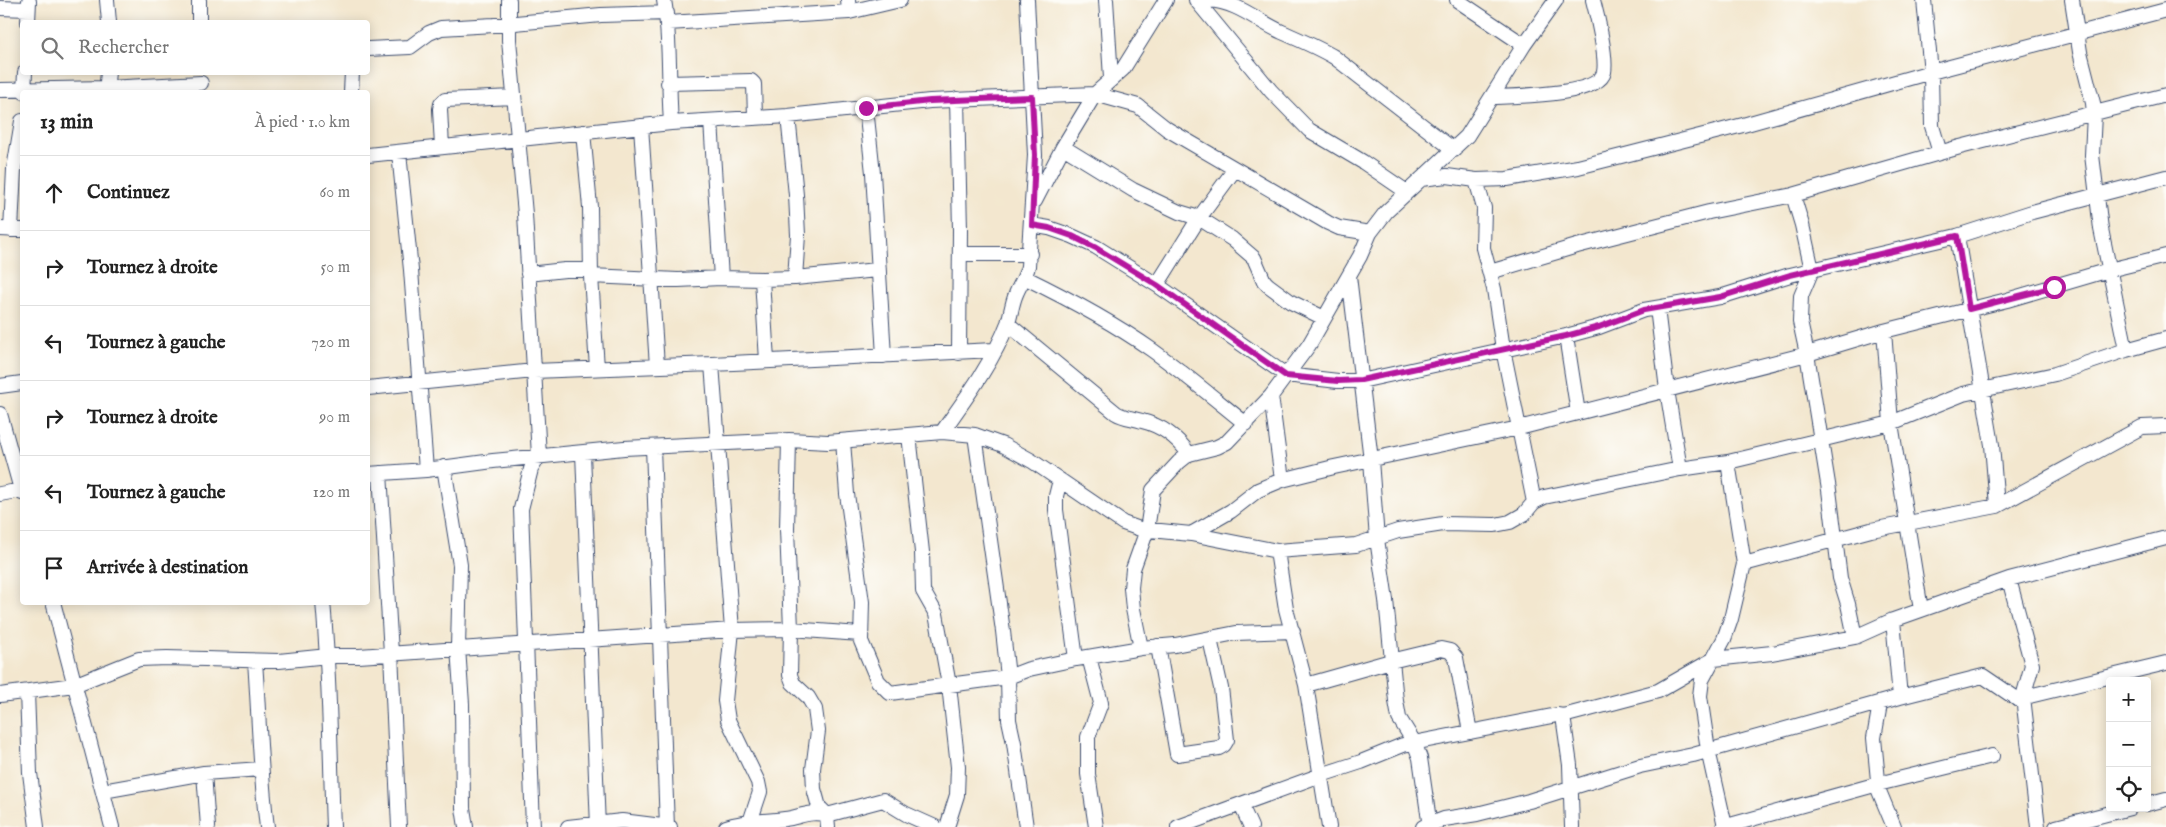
<!DOCTYPE html>
<html lang="fr">
<meta charset="utf-8">
<style>
:root{--surface:#fff;--page:#f6f6f6;--text:#222;--muted:#767676;--line:#e0e0e0}
body{margin:0;font-family:"IM FELL English",serif;background:var(--page);color:var(--text)}
.controls{position:absolute;right:15px;bottom:15px;display:grid;overflow:hidden;border-radius:5px;box-shadow:0 2px 12px #0003}
.controls button{width:45px;height:45px;display:grid;place-items:center;padding:0;border:0;border-bottom:1px solid var(--line);background:var(--surface);color:var(--text);font:25px sans-serif}
.stop{position:absolute;width:15px;height:15px;margin:-11px;border:4px solid #b5179e;border-radius:50%;background:#fff}
.stop.end{background:#b5179e;border-color:#fff;box-shadow:0 1px 5px #0008}
.list{margin:0;padding:0;list-style:none}
h2{display:flex;justify-content:space-between;align-items:center;height:65px;margin:0;padding:0 20px;font-size:21px}
h2 small{font-size:16px;font-weight:400;color:var(--muted)}
.list li{display:grid;grid-template-columns:32px 1fr auto;gap:15px;align-items:center;box-sizing:border-box;height:75px;padding:0 20px;border-top:1px solid var(--line)}
.list b{display:block;font-size:19px;white-space:nowrap}
.list em{font-size:16px;font-style:normal;color:var(--muted)}
.icon{flex:none;width:28px;height:28px;fill:none;stroke:currentColor;stroke-width:2;stroke-linecap:round;stroke-linejoin:round}
.map{position:relative;flex:none;width:2166px;height:827px;overflow:hidden}
.search{position:absolute;background:var(--surface);box-shadow:0 2px 12px #0003;left:20px;top:20px;width:350px;height:55px;display:flex;align-items:center;gap:12px;box-sizing:border-box;padding:0 18px;border-radius:5px;color:var(--muted);font-size:19px}
.panel{position:absolute;background:var(--surface);box-shadow:0 2px 12px #0003;left:20px;top:90px;width:350px;height:515px;border-radius:5px}
.map>svg:first-child{display:block}
</style>
<div class="map">
<svg width="2166" height="827" viewBox="0 0 2166 827">
<rect width="100%" height="100%" fill="#fdfcf7"/>
<filter id="ink" filterUnits="userSpaceOnUse"><feTurbulence type="fractalNoise" baseFrequency=".02" numOctaves="2"/><feDisplacementMap in="SourceGraphic" scale="10" xChannelSelector="R" yChannelSelector="G"/><feConvolveMatrix kernelMatrix="1 2 1 2 8 2 1 2 1" color-interpolation-filters="sRGB"/></filter>
<filter id="wash" filterUnits="userSpaceOnUse"><feTurbulence type="fractalNoise" baseFrequency=".0096" numOctaves="4" result="noise"/><feDisplacementMap in="SourceGraphic" scale="20" xChannelSelector="R" yChannelSelector="G"/><feGaussianBlur stdDeviation="1.12" result="paint"/><feColorMatrix in="noise" values="0 0 0 0 0 0 0 0 0 0 0 0 0 0 0 0 0 1.4 0 .05"/><feComposite in="paint" operator="in"/></filter>
<g filter="url(#wash)">
<rect width="100%" height="100%" fill="#f3e7cf"/>
</g>
<g filter="url(#ink)">
<g fill="none" stroke-linecap="round" stroke-linejoin="round">
<defs>
<path id="minor" d="M 107,0 L 109,22
M 199,0 L 199,22
M 509,0 L 509,40 L 525,214 L 539,456 L 531,469 L 521,509 L 533,827
M 664,0 C 671,40 668,82 671,123
M 1106,0 L 1111,78
M 1196,0 L 1271,91 L 1309,130 L 1363,162 L 1407,192
M 1209,0 C 1238,2 1257,21 1282,32 C 1300,40 1317,47 1334,57 L 1454,150
M 1457,0 L 1524,45
M 1924,0 L 1931,72 L 1932,126 L 1940,153
M 2072,0 L 2080,52 L 2093,103 L 2094,114 L 2092,155 L 2101,229 L 2126,350
M 0,8 L 28,9
M 849,12 L 900,0
M 28,22 L 29,1
M 668,23 L 849,12 L 848,0
M 368,49 L 410,47 L 429,33 L 441,28 L 494,25 L 601,15 L 667,13
M 668,83 L 751,81 L 754,84 L 755,117
M 0,90 L 107,88 L 201,83
M 24,92 L 25,72
M 106,92 L 108,72
M 351,92 L 352,72
M 1493,97 C 1513,96 1599,96 1604,72 C 1607,57 1597,15 1593,0
M 957,99 L 960,230 L 959,353
M 866,108 L 873,173 L 884,356
M 788,116 L 796,195 L 798,235 L 795,278
M 711,121 L 721,278
M 641,126 L 657,366
M 583,132 L 590,207 L 591,276 L 678,280 L 721,278 L 762,279 L 795,278 L 877,270
M 442,147 L 440,109 L 441,104 L 445,100 L 514,97
M 1063,147 L 1133,190 L 1179,212 L 1199,218 L 1232,239 L 1254,258 L 1264,281 L 1268,285 L 1291,302 L 1324,318
M 399,153 L 411,270 L 426,470
M 368,155 L 671,123 L 788,116 L 930,101 L 1095,94 L 1138,106 L 1167,129 L 1328,223 L 1339,228 L 1370,233
M 1421,179 L 1447,176 L 1476,180 L 1507,179 L 1578,167 L 1743,125 L 1931,72 L 2166,10
M 1476,180 L 1484,208 L 1483,248 L 1494,289 L 1503,349 L 1534,502
M 1793,195 L 1802,225 L 1812,270 L 1801,296 L 1800,322 L 1807,354 L 1829,490 L 1840,578 L 1848,604 L 1855,637
M 1035,201 L 1063,147 L 1095,94 L 1123,69 L 1166,0
M 1031,225 L 1049,228 L 1072,236 L 1096,247 L 1157,285 L 1286,375 L 1338,381 L 1361,381 L 1566,336 L 1599,327 L 1644,310 L 1720,297 L 1790,275 L 1957,236 L 2032,212 L 2166,177
M 0,229 L 22,230
M 11,230 L 14,169 L 22,121
M 1957,236 L 1992,445 L 1997,506
M 960,254 L 1030,254
M 1490,272 L 1577,246 L 1709,212 L 1793,195 L 1960,147 L 2166,95
M 528,274 L 565,270 L 591,270
M 591,276 L 597,368
M 1349,276 L 1371,460 L 1377,539 L 1386,600 L 1396,701 L 1399,718 L 1414,742 L 1420,758 L 1430,827
M 1026,278 C 1069,299 1112,322 1152,350 C 1184,373 1215,399 1246,424
M 762,279 L 767,361
M 1157,285 L 1199,218 L 1235,169
M 1657,308 L 1667,390 L 1680,469
M 1008,324 L 1116,413 C 1124,418 1133,418 1142,421 C 1163,426 1177,437 1189,454
M 1884,331 L 1891,423 L 1921,610
M 1566,336 L 1578,413
M 712,364 L 732,630 L 725,701 L 728,720 L 758,782 L 760,792 L 750,822
M 0,386 L 22,383
M 368,388 L 534,371 L 712,364 L 994,350
M 1271,396 L 1282,480
M 0,414 L 22,493
M 942,432 C 966,398 993,362 1008,323 C 1011,314 1012,303 1016,294 C 1020,284 1026,277 1028,266 L 1035,155 L 1027,0
M 909,435 L 922,552 L 923,591 L 936,614 L 949,685 L 958,767 L 957,795 L 947,827
M 975,435 L 1003,631 L 1008,677 L 1009,720 L 1014,743 L 1026,827
M 789,440 L 787,529 L 791,629 L 790,675 L 793,683 L 808,697 L 815,709 L 818,731 L 813,769 L 814,789 L 819,807 L 827,815 L 828,827
M 843,441 L 847,494 L 862,602 L 861,641 L 878,681 L 890,693 L 1008,677 L 1029,669 L 1076,659 L 1141,648 L 1175,645 L 1236,633 L 1293,631
M 653,447 L 667,827
M 583,453 L 598,827
M 444,467 L 460,565 L 458,648 L 462,704 L 463,808 L 466,827
M 380,473 L 391,653 L 399,827
M 368,474 L 426,470 L 493,461 L 624,448 L 789,440 L 828,442 L 942,432 L 975,435 L 1003,445 L 1032,461 L 1123,523 L 1140,529 L 1191,534 L 1277,551 L 1356,545 L 1398,531 L 1443,524 L 1495,525 L 1510,522 L 1524,514 L 1534,502 L 1544,497 L 1680,469 L 1728,462 L 1891,423 L 1963,394 L 2055,374 L 2126,350 L 2166,339
M 1060,480 L 1056,496 L 1056,510 L 1076,659
M 0,494 L 22,490
M 1191,534 L 1231,511 L 1258,490 L 1282,480 L 1334,467 L 1519,428 L 1807,354 L 1884,331 L 2007,300 L 2109,270 L 2166,256
M 1277,551 L 1286,609 L 1306,685 L 1329,827
M 1744,564 L 1871,530 L 1997,506 L 2142,427 L 2166,426
M 2009,579 L 2032,665 L 2023,697 L 2038,827
M 53,602 L 112,827
M 323,602 C 330,677 330,752 333,827
M 1893,620 L 1900,697
M 1158,646 L 1177,754 L 1219,748 L 1224,745 L 1227,740 L 1221,688 L 1210,639
M 1141,648 L 1133,609 L 1131,588 L 1133,569 L 1147,530 L 1153,490 L 1179,462 L 1189,454 L 1217,447 L 1227,442 L 1271,396 L 1309,345 L 1360,256 L 1370,233 L 1386,212 L 1467,136 L 1524,45 L 1556,0
M 1089,657 L 1101,703 L 1088,737 L 1088,774 L 1096,827
M 255,661 C 259,716 260,772 267,827
M 1306,685 L 1391,661 L 1441,649 L 1450,651 L 1456,658 L 1470,732
M 27,692 L 30,773 L 37,827
M 0,695 L 74,685 L 139,659 L 167,658 L 279,661 L 328,656 L 359,656 L 732,630 L 791,629 L 860,634
M 1880,704 L 1874,738 L 1879,791 L 1894,827
M 1563,716 L 1658,691 L 1714,659 L 1772,653 L 1855,637 L 1893,620 L 2009,579 L 2166,538
M 204,773 L 208,827
M 103,791 L 204,773 L 261,769
M 2147,804 L 2166,799
M 1241,805 L 1251,827
M 1725,826 L 1708,750 L 1700,696 L 1702,680 L 1724,639 L 1731,619 L 1744,564 L 1728,462
M 568,827 L 622,821 L 670,827
M 726,827 C 745,820 765,822 785,819 C 800,817 811,810 827,815 L 883,800 L 906,814 L 935,827
M 1178,827 L 1321,775 L 1361,762 L 1403,745 L 1557,715 L 1563,716 L 1570,765 L 1572,827
M 1423,827 L 1444,819 L 1477,814 L 1529,801 L 1640,766 L 1693,755 L 1900,697 L 1983,676 L 2017,699 L 2166,663
M 1723,827 L 1878,784 L 1992,756
M 2056,827 L 2130,808"/>
</defs>
<use href="#minor" stroke="#3b4b6f" stroke-width="16"/>
<use href="#minor" stroke="#fff" stroke-width="14"/>
</g>
</g>
<g fill="none" stroke-linecap="round" stroke-linejoin="round" filter="url(#ink)">
<path stroke="#b5179e" stroke-width="6" d="M 866,108 L 930,101 L 1032,97 L 1035,155 L 1032,225 L 1049,228 L 1072,236 L 1096,248 L 1157,285 L 1286,376 L 1338,381 L 1361,380 L 1566,336 L 1599,327 L 1644,310 L 1720,297 L 1790,275 L 1957,236 L 1969,309 L 2054,287"/>
</g>
</svg>
<div class="controls">
<button>+</button>
<button>−</button>
<button><svg class="icon" aria-label="locate" viewBox="0 0 24 24"><circle cx="12" cy="12" r="6"/><path d="M12 2v4M12 18v4M2 12h4M18 12h4"/></svg></button>
</div>
<div class="stop" style="left:2054px;top:287px"></div>
<div class="stop end" style="left:866px;top:108px"></div>
<div class="search"><svg class="icon" aria-label="search" viewBox="0 0 24 24"><circle cx="10" cy="10" r="6"/><path d="M15 15l6 6"/></svg>Rechercher</div>
<section class="panel">
<h2>13 min<small>À pied · 1.0 km</small></h2>
<ul class="list">
<li><svg class="icon" aria-label="ahead" viewBox="0 0 24 24"><path d="M12 20V5M6 11l6-6 6 6"/></svg><div><b>Continuez</b></div><em>60 m</em></li>
<li><svg class="icon" aria-label="right" viewBox="0 0 24 24"><path d="M7 20v-9h11M14 6l5 5-5 5"/></svg><div><b>Tournez à droite</b></div><em>50 m</em></li>
<li><svg class="icon" aria-label="left" viewBox="0 0 24 24"><path d="M17 20v-9H6M10 6l-5 5 5 5"/></svg><div><b>Tournez à gauche</b></div><em>720 m</em></li>
<li><svg class="icon" aria-label="right" viewBox="0 0 24 24"><path d="M7 20v-9h11M14 6l5 5-5 5"/></svg><div><b>Tournez à droite</b></div><em>90 m</em></li>
<li><svg class="icon" aria-label="left" viewBox="0 0 24 24"><path d="M17 20v-9H6M10 6l-5 5 5 5"/></svg><div><b>Tournez à gauche</b></div><em>120 m</em></li>
<li><svg class="icon" aria-label="arrive" viewBox="0 0 24 24"><path d="M6 21V4h12l-3 4 3 4H6"/></svg><div><b>Arrivée à destination</b></div></li>
</ul>
</section>
</div>
